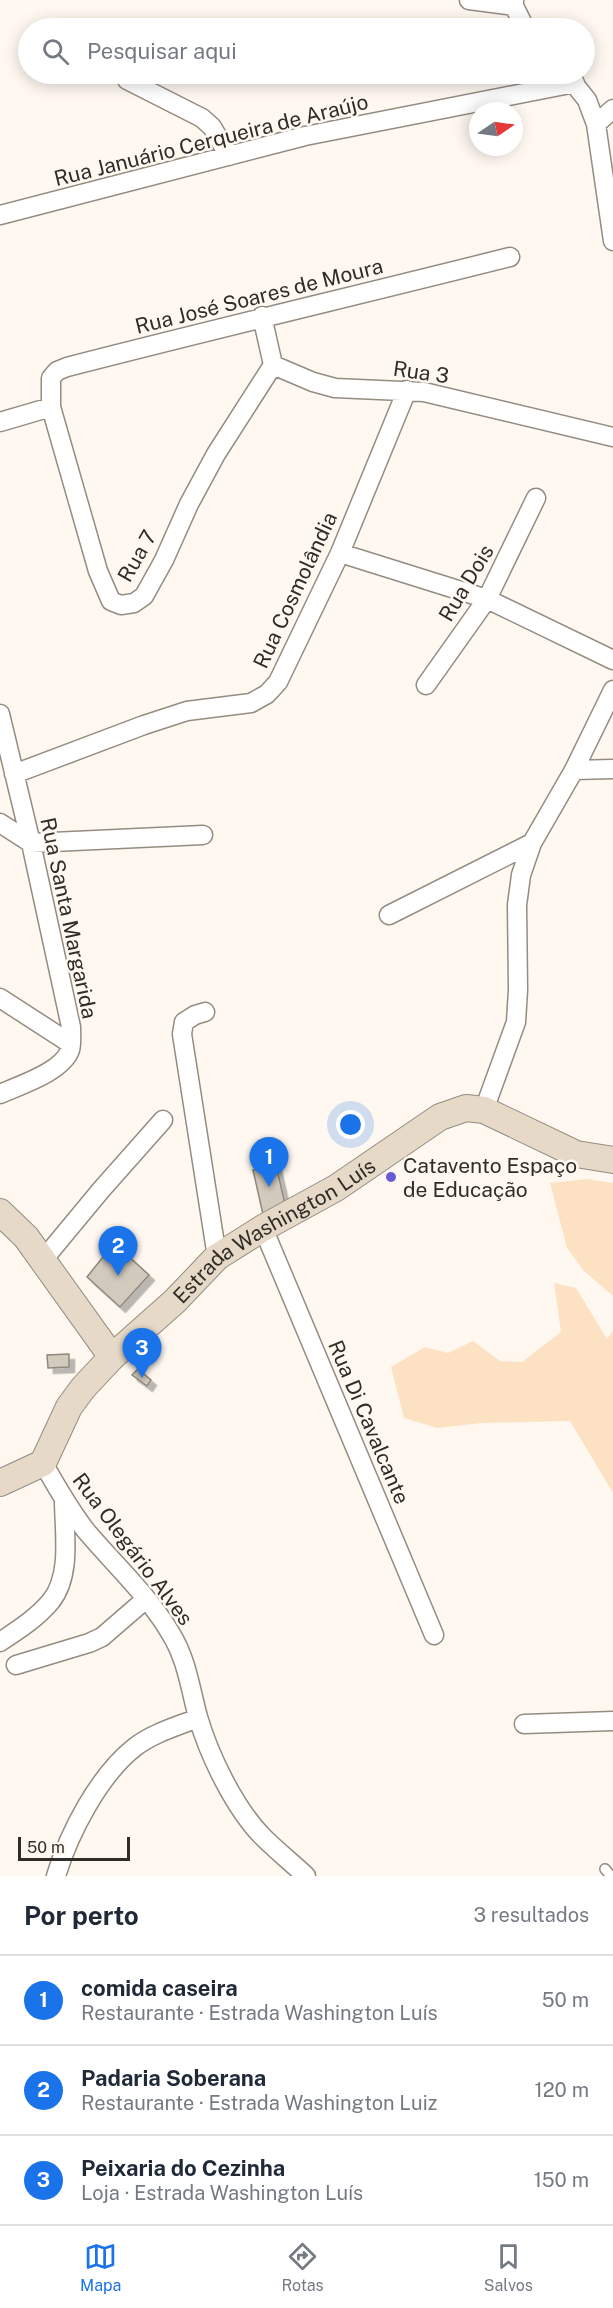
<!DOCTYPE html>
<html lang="pt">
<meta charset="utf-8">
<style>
:root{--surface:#fff;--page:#f6f6f7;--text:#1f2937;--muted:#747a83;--line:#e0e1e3;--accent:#1a73e8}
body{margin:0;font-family:"Public Sans",sans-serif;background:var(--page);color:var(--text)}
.compass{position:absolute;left:469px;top:102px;width:54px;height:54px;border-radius:50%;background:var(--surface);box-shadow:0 3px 15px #0003;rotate:77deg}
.scale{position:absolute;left:18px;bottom:15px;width:112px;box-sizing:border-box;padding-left:6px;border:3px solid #302d28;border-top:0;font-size:16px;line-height:21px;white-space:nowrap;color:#302d28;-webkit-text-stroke:4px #fef8f1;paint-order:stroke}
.you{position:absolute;left:351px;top:1125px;width:21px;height:21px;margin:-15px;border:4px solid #fff;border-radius:50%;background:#1a73e8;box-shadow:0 0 0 9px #1a73e833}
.badge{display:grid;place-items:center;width:39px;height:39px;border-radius:50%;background:var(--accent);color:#fff;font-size:20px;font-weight:700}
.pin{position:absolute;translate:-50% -50px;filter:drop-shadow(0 2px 3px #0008)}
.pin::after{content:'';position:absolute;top:32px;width:21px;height:18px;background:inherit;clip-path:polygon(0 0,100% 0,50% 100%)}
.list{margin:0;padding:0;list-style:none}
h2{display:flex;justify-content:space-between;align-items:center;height:78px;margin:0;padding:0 24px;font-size:26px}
h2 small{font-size:20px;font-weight:400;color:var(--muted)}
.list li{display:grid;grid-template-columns:39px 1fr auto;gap:18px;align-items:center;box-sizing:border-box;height:90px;padding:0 24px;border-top:2px solid var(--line)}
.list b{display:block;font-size:22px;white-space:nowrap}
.list p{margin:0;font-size:20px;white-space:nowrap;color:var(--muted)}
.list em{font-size:20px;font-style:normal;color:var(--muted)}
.icon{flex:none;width:33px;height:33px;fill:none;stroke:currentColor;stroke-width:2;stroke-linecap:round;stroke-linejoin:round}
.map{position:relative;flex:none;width:613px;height:1876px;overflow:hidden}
.search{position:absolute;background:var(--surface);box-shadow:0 3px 15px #0003;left:18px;right:18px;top:18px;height:66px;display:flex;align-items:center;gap:15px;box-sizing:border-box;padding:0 21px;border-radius:33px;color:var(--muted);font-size:22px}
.sheet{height:348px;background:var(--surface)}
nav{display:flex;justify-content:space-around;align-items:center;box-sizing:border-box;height:84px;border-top:2px solid var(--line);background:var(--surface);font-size:16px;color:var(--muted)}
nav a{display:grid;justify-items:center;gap:3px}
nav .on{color:var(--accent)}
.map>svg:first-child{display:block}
</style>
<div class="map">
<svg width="613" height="1876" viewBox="0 0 613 1876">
<defs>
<filter id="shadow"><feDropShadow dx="5.5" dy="5.5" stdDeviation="0" flood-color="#0004"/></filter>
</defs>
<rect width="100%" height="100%" fill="#fef8f1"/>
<path fill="#fce2c3" d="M 587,1179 L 613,1183 L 613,1296 L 584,1271 L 567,1248 L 550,1183 Z
M 554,1283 L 576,1288 L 607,1339 L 613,1331 L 613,1493 L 570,1421 L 482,1423 L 437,1428 L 404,1418 L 391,1367 L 425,1347 L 448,1353 L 473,1341 L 500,1361 L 522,1362 L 561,1332 Z"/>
<path fill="#d3cabe" stroke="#91887d" stroke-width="1.5" filter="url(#shadow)" d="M 276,1165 L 285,1204 L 264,1219 L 253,1170 Z
M 114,1243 L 149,1275 L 120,1307 L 87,1277 Z
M 69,1354 L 69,1367 L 48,1368 L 47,1355 Z
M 138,1369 L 151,1380 L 147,1386 L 132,1375 Z"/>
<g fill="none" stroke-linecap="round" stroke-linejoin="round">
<defs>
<path id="lane" d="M 605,1869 L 611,1876"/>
<path id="street" d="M 469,0 L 514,6
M 514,0 L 514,6 L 525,28
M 567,75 L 587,100 L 596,124 L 613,241
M 127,80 L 202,118 L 212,127 L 229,156
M 596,124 L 613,109
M 0,215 L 305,136 L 575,83
M 262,316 L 273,365 L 313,382 L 335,388 L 424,392 L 613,437
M 273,365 L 216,454 L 189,504 L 164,560 L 144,596 L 134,603 L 121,605 L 111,601 L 98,571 L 51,407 L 51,378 L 57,371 L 67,367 C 214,329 363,294 510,257
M 0,422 L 51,407
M 340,553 L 487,599 L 613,660
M 426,685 L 487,599 L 536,498
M 0,714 L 31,843 L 71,1027 C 71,1034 72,1043 70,1050 C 62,1072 20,1085 0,1094
M 574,770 L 613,769
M 14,774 L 144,725 L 187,711 L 251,703 L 267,694 L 278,682 L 340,553 L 407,390
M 0,823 L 31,843 L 203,835
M 389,915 L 532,843
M 0,998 L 71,1044
M 205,1012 L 195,1015 L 184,1022 L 182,1034 L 217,1257
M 484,1110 L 516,1022 L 518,990 L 517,905 L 521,875 L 532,843 L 574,770 L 613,690
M 263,1228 L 434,1635
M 43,1260 L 101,1190 L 163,1120
M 43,1463 C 57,1487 70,1511 87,1532 C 116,1566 149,1596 171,1634 C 187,1660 190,1688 198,1717 C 209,1755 234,1807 262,1836 C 276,1850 292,1863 306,1876
M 0,1642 C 18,1630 37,1618 51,1601 C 72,1575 64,1531 64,1500
M 16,1665 L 89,1643 L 102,1637 L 146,1599
M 524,1724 L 613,1721
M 56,1876 C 69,1833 99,1775 135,1747 C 153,1733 178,1726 198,1718"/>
<g id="secondary">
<path d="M 0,1212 L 26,1237 L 112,1357"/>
<path id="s1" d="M 0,1483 L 43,1463 L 69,1407 L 83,1388 L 112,1357 L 175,1301 L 217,1257 L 263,1228 L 336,1188 L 440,1117 L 466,1108 L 484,1110 L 576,1154 L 613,1160"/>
</g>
</defs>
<use href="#lane" stroke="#958c81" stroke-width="12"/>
<use href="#street" stroke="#958c81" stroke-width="21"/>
<use href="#secondary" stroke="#958c81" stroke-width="28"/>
<use href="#lane" stroke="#fff" stroke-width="9"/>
<use href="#street" stroke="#fff" stroke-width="18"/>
<use href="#secondary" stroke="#e6d9c7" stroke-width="26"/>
</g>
<circle fill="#675cd6" stroke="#fef8f1" stroke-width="2" cx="391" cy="1177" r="6"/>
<g text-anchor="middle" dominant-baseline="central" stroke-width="5" stroke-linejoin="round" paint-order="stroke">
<g font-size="21" fill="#302d28" stroke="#fef8f1">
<text transform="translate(211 140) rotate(-14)">Rua Januário Cerqueira de Araújo</text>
<text transform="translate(259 296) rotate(-14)">Rua José Soares de Moura</text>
<text transform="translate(421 372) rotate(8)">Rua 3</text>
<text transform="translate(137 556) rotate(-60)">Rua 7</text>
<text transform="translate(466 583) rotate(-59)">Rua Dois</text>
<text transform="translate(295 590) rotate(-65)">Rua Cosmolândia</text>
<text transform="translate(69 918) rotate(78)">Rua Santa Margarida</text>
<text stroke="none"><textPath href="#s1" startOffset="382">Estrada Washington Luís</textPath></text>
<text transform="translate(369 1422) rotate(67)">Rua Di Cavalcante</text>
<text transform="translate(133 1549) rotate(53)">Rua Olegário Alves</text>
</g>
<g font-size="21" fill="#302d28" stroke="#fef8f1" text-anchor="start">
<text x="403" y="1165">Catavento Espaço<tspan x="403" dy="24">de Educação</tspan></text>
</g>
</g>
</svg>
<svg class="compass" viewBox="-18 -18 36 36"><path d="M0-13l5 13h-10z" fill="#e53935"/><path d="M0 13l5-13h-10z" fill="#747a83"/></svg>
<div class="scale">50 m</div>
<div class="you"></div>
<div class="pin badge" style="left:269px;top:1187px">1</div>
<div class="pin badge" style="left:118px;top:1276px">2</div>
<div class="pin badge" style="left:142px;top:1378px">3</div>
<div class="search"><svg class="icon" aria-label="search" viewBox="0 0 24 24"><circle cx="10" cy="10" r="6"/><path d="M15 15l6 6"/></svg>Pesquisar aqui</div>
</div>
<section class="sheet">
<h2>Por perto<small>3 resultados</small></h2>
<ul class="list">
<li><span class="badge">1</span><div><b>comida caseira</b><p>Restaurante · Estrada Washington Luís</p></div><em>50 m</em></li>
<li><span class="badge">2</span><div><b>Padaria Soberana</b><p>Restaurante · Estrada Washington Luiz</p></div><em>120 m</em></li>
<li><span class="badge">3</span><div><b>Peixaria do Cezinha</b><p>Loja · Estrada Washington Luís</p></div><em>150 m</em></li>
</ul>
</section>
<nav>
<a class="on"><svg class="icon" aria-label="map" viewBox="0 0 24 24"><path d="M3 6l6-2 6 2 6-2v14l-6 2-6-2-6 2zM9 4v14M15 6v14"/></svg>Mapa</a>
<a><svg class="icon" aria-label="directions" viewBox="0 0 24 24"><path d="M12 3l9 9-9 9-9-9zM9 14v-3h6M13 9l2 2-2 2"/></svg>Rotas</a>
<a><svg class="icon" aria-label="saved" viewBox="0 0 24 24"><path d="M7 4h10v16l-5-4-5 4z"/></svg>Salvos</a>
</nav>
